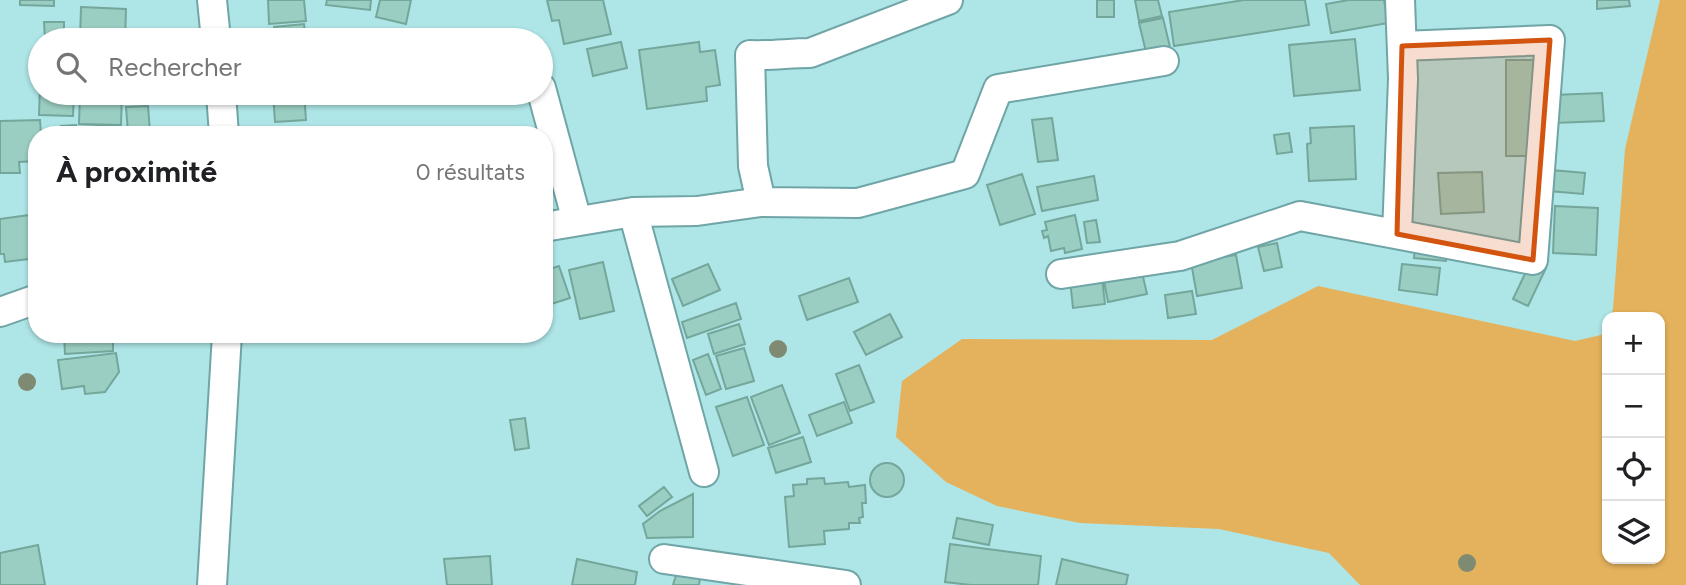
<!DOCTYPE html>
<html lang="fr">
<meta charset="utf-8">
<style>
:root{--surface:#fff;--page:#f2f2f2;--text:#202124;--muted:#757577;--line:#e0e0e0}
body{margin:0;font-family:Figtree,sans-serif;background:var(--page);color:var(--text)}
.controls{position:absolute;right:21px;bottom:21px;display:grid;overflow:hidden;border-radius:14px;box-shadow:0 2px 5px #0004}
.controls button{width:63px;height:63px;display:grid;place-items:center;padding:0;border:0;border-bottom:2px solid var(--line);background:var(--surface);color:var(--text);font:35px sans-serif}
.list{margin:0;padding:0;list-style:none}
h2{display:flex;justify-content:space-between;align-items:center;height:91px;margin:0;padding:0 28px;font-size:30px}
h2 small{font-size:23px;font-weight:400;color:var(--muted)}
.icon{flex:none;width:38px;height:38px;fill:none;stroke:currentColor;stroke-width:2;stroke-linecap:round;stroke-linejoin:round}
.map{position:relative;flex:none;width:1686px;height:585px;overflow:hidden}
.search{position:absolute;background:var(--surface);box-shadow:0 2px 5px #0004;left:28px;top:28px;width:525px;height:77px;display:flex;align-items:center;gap:18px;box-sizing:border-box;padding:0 24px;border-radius:38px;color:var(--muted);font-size:26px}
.panel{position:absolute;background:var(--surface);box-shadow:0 2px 5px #0004;left:28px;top:126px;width:525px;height:217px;border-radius:28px}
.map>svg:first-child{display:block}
</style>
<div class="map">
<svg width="1686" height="585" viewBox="0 0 1686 585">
<rect width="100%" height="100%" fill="#aee5e7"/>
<path fill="#e4b25c" d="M 1660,0 L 1686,0 L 1686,585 L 1360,585 L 1329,553 L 1219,529 L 1080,523 L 997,506 L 946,482 L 896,437 L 902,381 L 962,339 L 1212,340 L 1318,286 L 1575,341 L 1601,335 L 1607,322 L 1607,559 L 1660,559 L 1660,317 L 1610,317 L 1613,309 L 1625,149 Z"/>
<path fill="#9bcec2" stroke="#74a69b" stroke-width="2" d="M 20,0 L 54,0 L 54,6 L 20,5 Z
M 268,0 L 304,0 L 306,21 L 269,24 Z
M 327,0 L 371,0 L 370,10 L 326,5 Z
M 380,0 L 411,0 L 406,24 L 376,17 Z
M 547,0 L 603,0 L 611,34 L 564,44 L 559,20 L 552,21 Z
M 1097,0 L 1114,0 L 1114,17 L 1097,17 Z
M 1135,0 L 1158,0 L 1162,16 L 1139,21 Z
M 1244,0 L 1305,0 L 1309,25 L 1174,46 L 1169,12 Z
M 1349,0 L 1384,0 L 1388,23 L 1331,33 L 1326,4 Z
M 1597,0 L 1629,0 L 1630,6 L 1597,9 Z
M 81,7 L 126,9 L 125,40 L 80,40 Z
M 1163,18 L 1170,47 L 1146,52 L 1139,23 Z
M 44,22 L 64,22 L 64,40 L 45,40 Z
M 304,24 L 306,40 L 275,40 L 274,27 Z
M 353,29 L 409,39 L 408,40 L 351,40 Z
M 1355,39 L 1360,90 L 1294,96 L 1289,45 Z
M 621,42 L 627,68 L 593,76 L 587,49 Z
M 699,42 L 700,52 L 715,50 L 720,85 L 706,87 L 707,101 L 647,109 L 639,50 Z
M 1506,60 L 1536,60 L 1537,156 L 1506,156 Z
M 40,85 L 40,93 L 74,93 L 73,116 L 39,115 Z
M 80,93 L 122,93 L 121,125 L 79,124 Z
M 273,93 L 304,93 L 306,120 L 275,122 Z
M 416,93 L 460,93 L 460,103 L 416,102 Z
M 1602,93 L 1604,121 L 1554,123 L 1553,95 Z
M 148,106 L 150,131 L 128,133 L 126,107 Z
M 1052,118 L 1058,160 L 1038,162 L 1032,120 Z
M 40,120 L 41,135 L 37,135 L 37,161 L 19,162 L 20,173 L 0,173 L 0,121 Z
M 76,125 L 77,135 L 62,135 L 61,126 Z
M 113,126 L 113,135 L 78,135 L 78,127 Z
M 1354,126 L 1356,179 L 1309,181 L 1307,144 L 1311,143 L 1310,128 Z
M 1289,133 L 1292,152 L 1277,154 L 1274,135 Z
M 1551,170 L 1585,173 L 1583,194 L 1549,191 Z
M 1482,172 L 1484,212 L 1441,214 L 1438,173 Z
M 1022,174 L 1035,214 L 1000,225 L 987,185 Z
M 1094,176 L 1098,200 L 1042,211 L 1037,187 Z
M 1555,206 L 1598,208 L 1596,255 L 1553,253 Z
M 37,214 L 37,258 L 5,262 L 4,254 L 0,254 L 0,219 Z
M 1075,215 L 1082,249 L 1065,253 L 1064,248 L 1051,251 L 1048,236 L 1044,238 L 1042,231 L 1047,230 L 1045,222 Z
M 1096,220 L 1100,242 L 1087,243 L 1084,222 Z
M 1277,243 L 1282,267 L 1264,271 L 1258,247 Z
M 1415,246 L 1446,249 L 1446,261 L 1414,258 Z
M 1236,255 L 1242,288 L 1197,296 L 1191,262 Z
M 1531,261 L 1546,268 L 1528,306 L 1513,299 Z
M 603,262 L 614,311 L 580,319 L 569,270 Z
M 708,264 L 720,290 L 683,306 L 672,279 Z
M 1402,264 L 1440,268 L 1437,295 L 1399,290 Z
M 559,266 L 570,298 L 548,305 L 544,294 L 544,271 Z
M 1141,268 L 1147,294 L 1108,302 L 1103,275 Z
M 1102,277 L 1105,304 L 1073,308 L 1070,280 Z
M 849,278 L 858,302 L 807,320 L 799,296 Z
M 1192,291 L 1196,314 L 1168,318 L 1165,295 Z
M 736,303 L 741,319 L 687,338 L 682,322 Z
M 890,314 L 902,337 L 866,355 L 854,332 Z
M 739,324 L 745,344 L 714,354 L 708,334 Z
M 64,334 L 113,334 L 113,351 L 65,354 Z
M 744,348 L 754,381 L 726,389 L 716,356 Z
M 116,353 L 119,372 L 105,392 L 85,394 L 84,386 L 62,389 L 58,360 Z
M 708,354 L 721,389 L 706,395 L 693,360 Z
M 859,365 L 874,402 L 850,411 L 836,374 Z
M 782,385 L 800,433 L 769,445 L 751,397 Z
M 747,397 L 764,445 L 733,456 L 716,407 Z
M 844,402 L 852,423 L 817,436 L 809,415 Z
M 525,418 L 529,448 L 515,450 L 510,420 Z
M 803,437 L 811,462 L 776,473 L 768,448 Z
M870 480a17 17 0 1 1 34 0a17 17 0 1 1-34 0Z
M 824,478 L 825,484 L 848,482 L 849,487 L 865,485 L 866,503 L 862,503 L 863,517 L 859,518 L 860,523 L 849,523 L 849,529 L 824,531 L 825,544 L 789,547 L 785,497 L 794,496 L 793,485 L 807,484 L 807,479 Z
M 664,487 L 672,497 L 647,516 L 639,506 Z
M 693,494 L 693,537 L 647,538 L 643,524 L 660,511 Z
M 957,518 L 993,525 L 989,545 L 953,538 Z
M 950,544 L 1041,556 L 1038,585 L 971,585 L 945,582 Z
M 38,545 L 45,585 L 0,585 L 0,553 Z
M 490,556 L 492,585 L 447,585 L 444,559 Z
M 577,559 L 637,572 L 635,585 L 572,585 Z
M 1062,559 L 1128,575 L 1126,585 L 1056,585 Z
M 677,572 L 700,579 L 699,585 L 673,585 Z"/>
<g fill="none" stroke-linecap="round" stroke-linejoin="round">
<defs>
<path id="minor" d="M 212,0 L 216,40
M 541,88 L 577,221
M 221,93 L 224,135
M 761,202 L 858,203 L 965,174 L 998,89 L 1164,61
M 633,212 L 704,472
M 544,227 L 633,212 L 697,211 L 761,202 L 753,166 L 750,55 C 770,56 790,53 810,53 L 948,0
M 1397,234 L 1403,79 L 1400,0
M 1061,274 L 1180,256 L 1300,216 L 1533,260 L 1550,40 L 1402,46
M 0,312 L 37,299
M 664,559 L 846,585
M 212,585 L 227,334"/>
</defs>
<use href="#minor" stroke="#70a5a7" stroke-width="32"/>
<use href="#minor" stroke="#fff" stroke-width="28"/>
</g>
<g fill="#7f8a72">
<circle cx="778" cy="349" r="9"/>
<circle cx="27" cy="382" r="9"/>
<circle cx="1467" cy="563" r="9"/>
</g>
<path fill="#d2540e" fill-opacity="0.2" stroke="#d2540e" stroke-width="5" stroke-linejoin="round" d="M 1550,40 L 1533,260 L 1397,234 L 1402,46 Z"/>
</svg>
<div class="controls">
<button>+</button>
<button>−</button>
<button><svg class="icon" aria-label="locate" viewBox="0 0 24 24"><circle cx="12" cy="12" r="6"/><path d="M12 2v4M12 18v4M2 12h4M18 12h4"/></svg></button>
<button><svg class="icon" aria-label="layers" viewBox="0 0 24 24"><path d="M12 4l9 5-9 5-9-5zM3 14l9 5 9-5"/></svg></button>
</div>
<div class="search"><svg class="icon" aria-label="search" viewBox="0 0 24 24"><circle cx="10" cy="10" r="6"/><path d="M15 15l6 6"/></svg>Rechercher</div>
<section class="panel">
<h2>À proximité<small>0 résultats</small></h2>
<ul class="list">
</ul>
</section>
</div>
